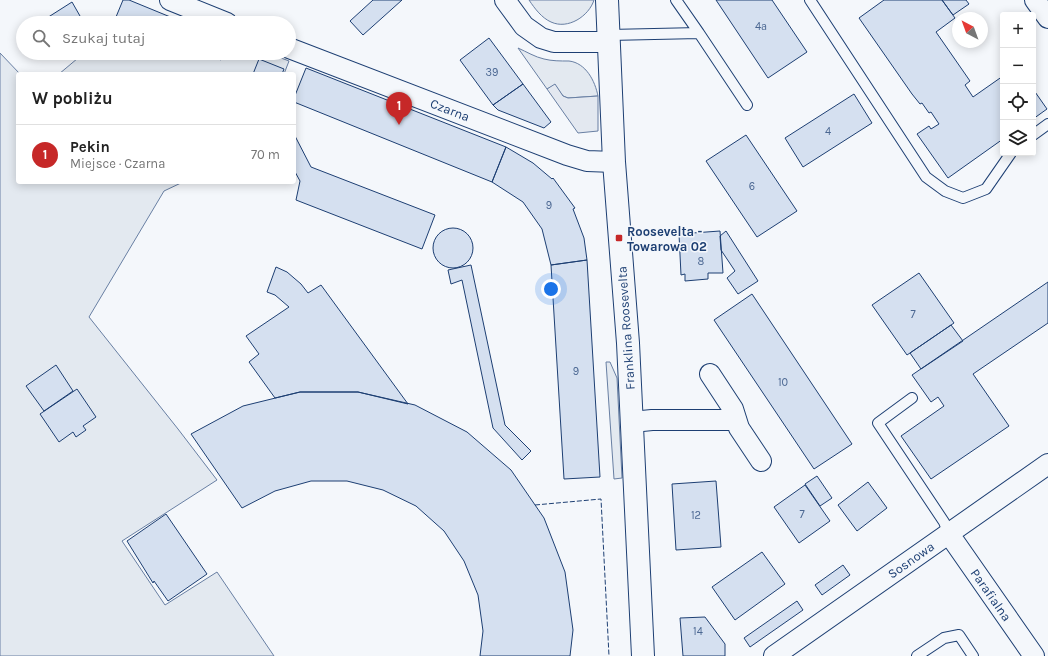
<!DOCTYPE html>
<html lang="pl">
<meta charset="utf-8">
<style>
:root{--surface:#fff;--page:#f2f2f2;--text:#222;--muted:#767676;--line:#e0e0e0;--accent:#c62828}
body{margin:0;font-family:Karla,sans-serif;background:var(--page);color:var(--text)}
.controls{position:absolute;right:12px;top:12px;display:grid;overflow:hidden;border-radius:4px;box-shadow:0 2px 10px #0003}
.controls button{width:36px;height:36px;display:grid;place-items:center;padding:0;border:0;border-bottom:1px solid var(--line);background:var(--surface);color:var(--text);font:20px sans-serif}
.compass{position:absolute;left:952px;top:12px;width:36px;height:36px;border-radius:50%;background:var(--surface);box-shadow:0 2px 10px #0003;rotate:319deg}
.you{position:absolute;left:551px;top:289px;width:14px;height:14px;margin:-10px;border:3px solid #fff;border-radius:50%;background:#1a73e8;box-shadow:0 0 0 6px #1a73e833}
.badge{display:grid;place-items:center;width:26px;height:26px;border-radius:50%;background:var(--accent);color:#fff;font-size:13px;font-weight:700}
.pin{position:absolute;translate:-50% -33px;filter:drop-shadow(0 1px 2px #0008)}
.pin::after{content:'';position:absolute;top:21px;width:14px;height:12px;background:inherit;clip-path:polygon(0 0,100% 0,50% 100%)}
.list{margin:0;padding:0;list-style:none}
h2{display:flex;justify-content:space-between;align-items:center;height:52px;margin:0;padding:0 16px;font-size:17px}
h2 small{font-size:13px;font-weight:400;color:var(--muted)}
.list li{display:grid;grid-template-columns:26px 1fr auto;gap:12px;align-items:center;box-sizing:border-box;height:60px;padding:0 16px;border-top:1px solid var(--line)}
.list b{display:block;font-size:15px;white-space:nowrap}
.list p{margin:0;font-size:13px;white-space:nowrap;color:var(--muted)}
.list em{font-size:13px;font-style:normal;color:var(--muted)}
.icon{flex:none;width:22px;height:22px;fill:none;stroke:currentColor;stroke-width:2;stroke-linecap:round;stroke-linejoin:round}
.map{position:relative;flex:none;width:1048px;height:656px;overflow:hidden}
.search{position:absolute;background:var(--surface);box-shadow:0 2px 10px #0003;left:16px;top:16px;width:280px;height:44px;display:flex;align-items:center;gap:10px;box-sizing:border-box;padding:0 14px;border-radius:22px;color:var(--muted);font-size:15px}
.panel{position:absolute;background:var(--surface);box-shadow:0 2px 10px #0003;left:16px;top:72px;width:280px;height:112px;border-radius:4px}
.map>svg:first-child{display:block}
</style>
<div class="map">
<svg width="1048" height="656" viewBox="0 0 1048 656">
<rect width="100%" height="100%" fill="#f4f7fb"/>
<path fill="#e3e9f0" stroke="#687fa3" d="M 529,0 L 594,0 C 589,16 568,30 551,22 C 542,18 535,9 529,0 Z
M 518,48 C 527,52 535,57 544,59 C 552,61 560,61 569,61 C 586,63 595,81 598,96 L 568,98 L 563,96 L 555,85 L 547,89 Z
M 0,53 L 20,74 L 18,74 L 18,182 L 183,182 L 164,191 L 89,317 L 178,429 L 217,480 L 122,541 L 165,605 L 217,572 L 274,656 L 0,656 Z
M 84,53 L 203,53 L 221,60 L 224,53 L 268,53 L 289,61 L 284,74 L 59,74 Z
M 606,362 L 610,362 L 617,378 L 622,478 L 614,479 Z"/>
<path fill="#e3e8f0" stroke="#687fa3" d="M 555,84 L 563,96 L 568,98 L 598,96 L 598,131 L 578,133 L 547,89 Z"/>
<path fill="#d5e0f0" stroke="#1d3f73" d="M 123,0 L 129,0 L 185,23 L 130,23 L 116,17 Z
M 373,0 L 402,0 L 363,35 L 350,21 Z
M 716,0 L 772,0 L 807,52 L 768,78 Z
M 884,0 L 942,0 L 955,18 L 936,32 L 970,81 L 965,85 L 973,97 L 1003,76 L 1003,139 L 948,178 L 917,134 L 929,126 L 931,129 L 939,124 L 931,112 L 929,113 L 922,103 L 920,104 L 912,94 L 859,18 Z
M 942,0 L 966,0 L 969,4 L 953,15 Z
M 72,2 L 84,23 L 39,23 Z
M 489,38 L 523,84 L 493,105 L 460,60 Z
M 259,59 L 284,69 L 282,74 L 253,74 Z
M 306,68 L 506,147 L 492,182 L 294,102 L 294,98 Z
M 523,84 L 551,122 L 544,128 L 498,110 L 493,105 Z
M 1033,89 L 1047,109 L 1033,119 Z
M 854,94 L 872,123 L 803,167 L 785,138 Z
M 746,135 L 797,211 L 757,237 L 706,161 Z
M 295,136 L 311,167 L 435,215 L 422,249 L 296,200 L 300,181 L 294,170 Z
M 506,147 L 533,163 L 552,179 L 553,178 L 575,208 L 573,209 L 584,238 L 587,260 L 551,265 L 542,229 L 523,202 L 492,182 Z
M433 248a20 20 0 1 1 40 0a20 20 0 1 1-40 0Z
M 720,231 L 723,273 L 708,273 L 708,279 L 685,281 L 685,274 L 681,275 L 679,234 Z
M 726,231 L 758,281 L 738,294 L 727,278 L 735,271 L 721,250 L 720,236 Z
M 587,260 L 600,477 L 564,479 L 551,265 Z
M 471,265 L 505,425 L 531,451 L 522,460 L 493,428 L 462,280 L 451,284 L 448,270 Z
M 276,267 L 287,272 L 301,284 L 308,293 L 321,285 L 408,404 L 358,392 L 300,392 L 275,398 L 249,362 L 259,354 L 246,336 L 289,307 L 275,295 L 267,292 Z
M 919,273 L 954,323 L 907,355 L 872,305 Z
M 1048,282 L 1048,323 L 973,374 L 1009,426 L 931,479 L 901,436 L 944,406 L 938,397 L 931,402 L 912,375 Z
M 752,294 L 852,444 L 814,469 L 714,320 Z
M 951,325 L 963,341 L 921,369 L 910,353 Z
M 56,365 L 73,391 L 44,411 L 26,386 Z
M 77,389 L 96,417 L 83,426 L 86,430 L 76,437 L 73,432 L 59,442 L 40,414 Z
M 300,392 L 358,392 L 415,405 L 467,432 L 511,470 L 544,518 L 565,572 L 573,630 L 570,656 L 480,656 L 483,631 L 478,595 L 464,561 L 444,531 L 416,506 L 383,490 L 347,481 L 311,481 L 275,491 L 242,508 L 191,434 L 243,406 Z
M 817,476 L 832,498 L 820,506 L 805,484 Z
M 716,481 L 721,547 L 676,550 L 672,484 Z
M 868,482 L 887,508 L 857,531 L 838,505 Z
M 805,485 L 830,521 L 799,543 L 774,507 Z
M 166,514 L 207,574 L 168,601 L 154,581 L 153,583 L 127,541 Z
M 762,552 L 785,584 L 735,620 L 712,587 Z
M 843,565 L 850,575 L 822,595 L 815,585 Z
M 797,601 L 803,610 L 750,647 L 744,638 Z
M 705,617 L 725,644 L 725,656 L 683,656 L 680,618 Z"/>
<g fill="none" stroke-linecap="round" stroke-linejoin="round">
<defs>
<path id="lane" d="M 676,0 L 699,33
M 810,0 L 926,177 L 945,191 L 963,198 L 986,189 L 1011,153
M 609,35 L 699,33 L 747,105
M 1033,135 L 1048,124
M 912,398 L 878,423 L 944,522 L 949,534
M 917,656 L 944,638 L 959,635 L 973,656"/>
<path id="street" d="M 170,0 L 227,23
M 505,0 L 524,26 L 541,38 L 554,42 L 609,42
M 1035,0 L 1048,18
M 289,48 L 567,155 L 587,161 L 614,162
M 710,374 L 733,409 L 739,428 L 761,461
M 632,422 L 652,420 L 736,420
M 949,534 L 1034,656
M 774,656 L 1048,464"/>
<path id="secondary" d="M 607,0 L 614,162 L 628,343 L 643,656"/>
</defs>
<use href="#lane" stroke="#1d3f73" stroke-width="12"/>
<use href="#street" stroke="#1d3f73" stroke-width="22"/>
<use href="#secondary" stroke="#1d3f73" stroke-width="24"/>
<use href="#lane" stroke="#f4f7fb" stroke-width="10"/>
<use href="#street" stroke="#f4f7fb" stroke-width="20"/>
<use href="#secondary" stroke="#f4f7fb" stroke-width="22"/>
<path stroke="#1d3f73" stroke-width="1" stroke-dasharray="5 2" stroke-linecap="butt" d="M 535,505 L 601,499 L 609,656"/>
</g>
<rect fill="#c62828" stroke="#f4f7fb" stroke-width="1.5" x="615" y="234" width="8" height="8" rx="2"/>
<g text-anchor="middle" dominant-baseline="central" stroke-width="3" stroke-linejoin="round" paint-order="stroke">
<g font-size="11" fill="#4b6792">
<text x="761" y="26">4a</text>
<text x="492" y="72">39</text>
<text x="828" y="131">4</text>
<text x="752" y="186">6</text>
<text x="549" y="205">9</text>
<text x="701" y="261">8</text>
<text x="913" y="314">7</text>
<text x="576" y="371">9</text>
<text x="783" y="382">10</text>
<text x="802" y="514">7</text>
<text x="696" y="515">12</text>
<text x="698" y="631">14</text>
</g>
<g font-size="13" fill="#1d3f73" stroke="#f4f7fb">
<text transform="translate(450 110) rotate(21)">Czarna</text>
<text transform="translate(626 328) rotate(-94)">Franklina Roosevelta</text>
<text transform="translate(911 560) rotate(-35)">Sosnowa</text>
<text transform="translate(991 595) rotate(55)">Parafialna</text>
</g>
<g font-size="13" font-weight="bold" fill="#1d3f73" stroke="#f4f7fb" text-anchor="start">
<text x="627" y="231">Roosevelta -<tspan x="627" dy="15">Towarowa 02</tspan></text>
</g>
</g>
</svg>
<div class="controls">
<button>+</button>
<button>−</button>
<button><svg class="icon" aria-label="locate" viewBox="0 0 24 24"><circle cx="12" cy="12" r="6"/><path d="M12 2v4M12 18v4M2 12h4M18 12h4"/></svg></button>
<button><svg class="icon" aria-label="layers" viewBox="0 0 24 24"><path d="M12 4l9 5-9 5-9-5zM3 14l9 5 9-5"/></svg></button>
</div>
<svg class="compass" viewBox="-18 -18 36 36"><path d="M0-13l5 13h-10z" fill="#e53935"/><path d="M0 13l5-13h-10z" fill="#767676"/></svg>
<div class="you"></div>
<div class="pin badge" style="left:399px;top:125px">1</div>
<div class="search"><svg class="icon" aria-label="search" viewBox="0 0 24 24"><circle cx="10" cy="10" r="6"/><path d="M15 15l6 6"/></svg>Szukaj tutaj</div>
<section class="panel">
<h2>W pobliżu<small></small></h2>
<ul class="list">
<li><span class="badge">1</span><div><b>Pekin</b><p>Miejsce · Czarna</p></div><em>70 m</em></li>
</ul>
</section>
</div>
